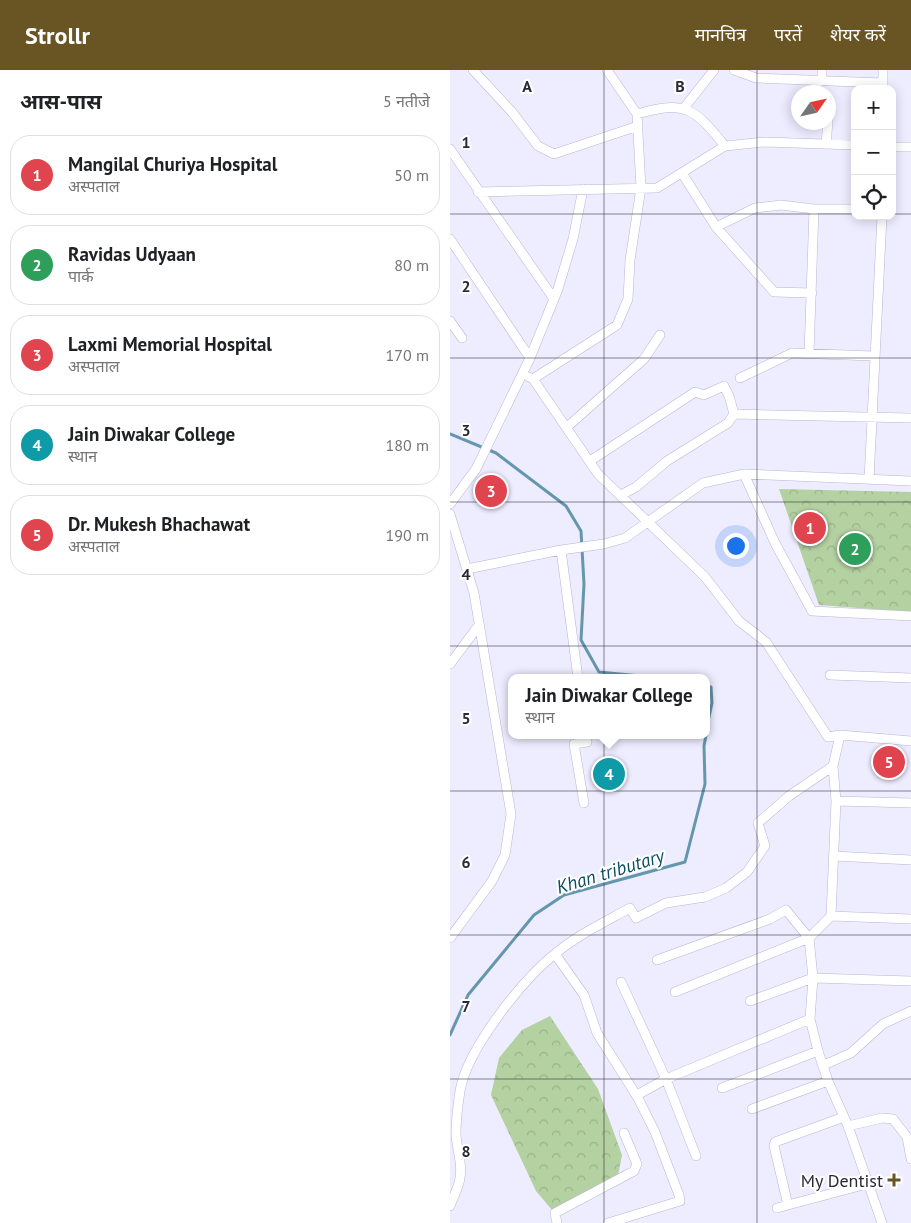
<!DOCTYPE html>
<html lang="hi">
<meta charset="utf-8">
<style>
:root{--surface:#fff;--page:#f6f6f6;--text:#202124;--muted:#757577;--line:#e0e0e0;--accent:#695423}
body{margin:0;font-family:"PT Sans","Noto Sans Devanagari",sans-serif;background:var(--page);color:var(--text)}
.controls{position:absolute;right:15px;top:15px;display:grid;overflow:hidden;border-radius:10px;box-shadow:0 2px 12px #0003}
.controls button{width:45px;height:45px;display:grid;place-items:center;padding:0;border:0;border-bottom:1px solid var(--line);background:var(--surface);color:var(--text);font:25px sans-serif}
.compass{position:absolute;left:341px;top:15px;width:45px;height:45px;border-radius:50%;background:var(--surface);box-shadow:0 2px 12px #0003;rotate:56deg}
.you{position:absolute;left:285px;top:475px;width:18px;height:18px;margin:-12px;border:4px solid #fff;border-radius:50%;background:#1a73e8;box-shadow:0 0 0 8px #1a73e833}
.badge{display:grid;place-items:center;width:32px;height:32px;border-radius:50%;background:var(--accent);color:#fff;font-size:16px;font-weight:700}
.pin{position:absolute;translate:-50% -50%;border:2px solid #fff;box-shadow:0 1px 5px #0006}
.popup{position:absolute;left:58px;top:604px;width:202px;height:65px;box-sizing:border-box;display:grid;place-content:center;border-radius:10px;background:var(--surface);filter:drop-shadow(0 1px 4px #0005);font-size:16px;white-space:nowrap;color:var(--muted)}
.popup b{font-size:19px;color:var(--text)}
.popup::after{content:'';position:absolute;left:50%;top:100%;margin-left:-10px;border:10px solid transparent;border-top-color:var(--surface)}
.list{margin:0;padding:0;list-style:none}
h2{display:flex;justify-content:space-between;align-items:center;height:65px;margin:0;padding:0 20px;font-size:21px}
h2 small{font-size:16px;font-weight:400;color:var(--muted)}
.list li{display:grid;grid-template-columns:32px 1fr auto;gap:15px;align-items:center;box-sizing:border-box;height:80px;margin:0 10px 10px;padding:0 10px;border:1px solid var(--line);border-radius:20px}
.list b{display:block;font-size:19px;white-space:nowrap}
.list p{margin:0;font-size:16px;white-space:nowrap;color:var(--muted)}
.list em{font-size:16px;font-style:normal;color:var(--muted)}
.icon{flex:none;width:28px;height:28px;fill:none;stroke:currentColor;stroke-width:2;stroke-linecap:round;stroke-linejoin:round}
.map{position:relative;flex:none;width:461px;height:1153px;overflow:hidden}
header{display:flex;align-items:center;gap:30px;box-sizing:border-box;height:70px;padding:0 25px;background:var(--accent);color:#fff}
header strong{font-size:24px}
nav{display:flex;gap:28px;margin-inline-start:auto;font-size:18px}
main{display:flex}
aside{flex:1;background:var(--surface)}
.map>svg:first-child{display:block}
</style>
<header>
<strong>Strollr</strong>
<nav><a>मानचित्र</a><a>परतें</a><a>शेयर करें</a></nav>
</header>
<main>
<aside>
<h2>आस-पास<small>5 नतीजे</small></h2>
<ul class="list">
<li><span class="badge" style="background:#e0444e">1</span><div><b>Mangilal Churiya Hospital</b><p>अस्पताल</p></div><em>50 m</em></li>
<li><span class="badge" style="background:#2e9e5b">2</span><div><b>Ravidas Udyaan</b><p>पार्क</p></div><em>80 m</em></li>
<li><span class="badge" style="background:#e0444e">3</span><div><b>Laxmi Memorial Hospital</b><p>अस्पताल</p></div><em>170 m</em></li>
<li><span class="badge" style="background:#0f9aa8">4</span><div><b>Jain Diwakar College</b><p>स्थान</p></div><em>180 m</em></li>
<li><span class="badge" style="background:#e0444e">5</span><div><b>Dr. Mukesh Bhachawat</b><p>अस्पताल</p></div><em>190 m</em></li>
</ul>
</aside>
<div class="map">
<svg width="461" height="1153" viewBox="0 0 461 1153">
<defs>
<pattern id="park-crowns" width="20" height="18" patternUnits="userSpaceOnUse" patternTransform="scale(1.25)"><rect width="20" height="18" fill="#b3d1a1"/><path d="M2 6a3 3 0 1 1 6 0M12 15a3 3 0 1 1 6 0" fill="none" stroke="#9ab38b"/></pattern>
</defs>
<rect width="100%" height="100%" fill="#eeecff"/>
<path fill="url(#park-crowns)" d="M 329,419 L 461,422 L 461,542 L 369,535 Z
M 100,946 L 148,1019 L 172,1085 L 167,1111 L 102,1140 L 86,1121 L 41,1025 L 49,988 L 72,960 Z"/>
<g fill="none" stroke-linecap="round" stroke-linejoin="round">
<path stroke="#6497ac" stroke-width="3" d="M 0,364 L 46,383 L 116,436 L 131,461 L 134,514 L 131,570 L 149,602 L 211,608
M 256,616 L 261,617 L 262,633 L 256,661
M 0,965 L 18,925 L 84,845 L 114,825 L 235,792 L 255,714 L 254,676 L 256,665"/>
<defs>
<path id="minor" d="M 23,0 L 62,42 L 88,76 L 104,84 L 188,56
M 157,0 L 187,44 C 236,30 244,38 275,76
M 284,0 L 306,8 L 432,13
M 372,11 L 372,0
M 433,17 L 433,0
M 366,22 L 367,11
M 234,38 L 264,0
M 376,74 L 378,52
M 442,77 L 461,77
M 0,79 L 104,229
M 232,103 L 266,157 L 324,222 L 362,223
M 28,122 L 207,118 L 275,76 L 315,72 L 405,75
M 266,157 L 305,138 L 331,135 L 364,139 L 405,139
M 0,169 L 80,288
M 0,251 L 12,268
M 359,284 L 364,139
M 79,307 L 83,309 L 167,255 L 178,229 L 180,190 L 191,118 L 187,44
M 290,308 L 342,283 L 423,286
M 83,309 L 148,404 L 255,507 L 289,551 L 316,572 L 378,667 L 390,665 L 461,671
M 284,344 L 461,348
M 117,357 L 194,289 L 210,265
M 140,391 L 245,322 L 254,325 L 274,316 L 279,326 L 284,344
M 294,404 L 325,473 L 362,541 L 461,546
M 419,410 L 432,146
M 171,425 L 186,417 L 217,391 L 278,353 L 284,344
M 0,434 L 26,399 L 80,288 L 108,219 L 123,169 L 133,119
M 0,444 L 24,523 L 61,744 L 55,785 L 42,811 L 0,868
M 111,480 L 154,474 L 175,468 L 253,413 L 294,404 L 461,411
M 17,499 L 111,480 L 128,608
M 0,594 L 29,555
M 380,605 L 461,608
M 390,665 L 383,696 L 386,731 L 381,846 L 359,868 L 363,908 L 360,949 L 368,981 L 378,1011 L 398,1056 L 432,1153
M 386,731 L 461,733
M 134,733 L 124,674 L 137,672 L 136,665
M 384,786 L 461,790
M 381,846 L 461,849
M 105,884 L 134,925 L 147,963 L 188,1028 L 205,1062 L 229,1125 L 230,1131 L 158,1153
M 207,890 L 320,849 L 336,840 L 359,868 L 225,922
M 171,912 L 216,1009 L 246,1086
M 300,931 L 363,908 L 461,911
M 374,995 L 401,983 L 433,954 L 461,941
M 272,1018 L 368,981
M 187,1025 L 216,1009 L 360,949
M 302,1039 L 378,1011
M 398,1056 L 432,1048 L 443,1049 L 457,1067 L 461,1089
M 338,1135 L 417,1114
M 0,1136 C 3,1127 9,1117 10,1108 C 13,1092 6,1078 6,1063 C 6,1049 8,1034 10,1021 C 17,979 73,909 106,883 C 129,864 155,852 180,838 L 186,848 L 216,833 L 255,827 L 276,818 L 297,802 L 315,776 L 308,753 L 339,726 L 383,696
M 327,1138 L 338,1135 L 324,1076 L 325,1072 L 394,1047
M 107,1153 L 105,1143 L 184,1101 L 187,1094 L 174,1063"/>
</defs>
<use href="#minor" stroke="#bab5d3" stroke-width="10"/>
<use href="#minor" stroke="#fff" stroke-width="9"/>
</g>
<path fill="none" stroke="#2b2935" stroke-width="1" stroke-opacity="0.55" d="M 154,0 L 154,1153M 307,0 L 307,1153M 0,144 L 405,144M 442,144 L 461,144M 0,288 L 461,288M 0,432 L 461,432M 0,576 L 461,576M 0,721 L 461,721M 0,865 L 461,865M 0,1009 L 461,1009"/>
<path fill="#695423" stroke="#fff" stroke-width="2" d="M441.5 1102.5h5v5h5v5h-5v5h-5v-5h-5v-5h5z"/>
<g text-anchor="middle" dominant-baseline="central" stroke-width="4" stroke-linejoin="round" paint-order="stroke">
<g font-size="18" fill="#2b2935" stroke="#fff" text-anchor="end">
<text x="433" y="1110">My Dentist</text>
</g>
<g font-size="19" font-style="italic" fill="#0b4c5e" stroke="#fff">
<text transform="translate(160 801) rotate(-17)">Khan tributary</text>
</g>
</g>
<g font-size="16" text-anchor="middle" font-weight="bold" fill="#2b2935" stroke="#fff" stroke-width="4" stroke-linejoin="round" paint-order="stroke">
<text x="77" y="22">A</text>
<text x="230" y="22">B</text>
<text x="16" y="78">1</text>
<text x="16" y="222">2</text>
<text x="16" y="366">3</text>
<text x="16" y="510">4</text>
<text x="16" y="654">5</text>
<text x="16" y="798">6</text>
<text x="16" y="942">7</text>
<text x="16" y="1087">8</text>
</g>
</svg>
<div class="controls">
<button>+</button>
<button>−</button>
<button><svg class="icon" aria-label="locate" viewBox="0 0 24 24"><circle cx="12" cy="12" r="6"/><path d="M12 2v4M12 18v4M2 12h4M18 12h4"/></svg></button>
</div>
<svg class="compass" viewBox="-18 -18 36 36"><path d="M0-13l5 13h-10z" fill="#e53935"/><path d="M0 13l5-13h-10z" fill="#757577"/></svg>
<div class="you"></div>
<div class="pin badge" style="left:360px;top:458px;background:#e0444e">1</div>
<div class="pin badge" style="left:405px;top:479px;background:#2e9e5b">2</div>
<div class="pin badge" style="left:41px;top:421px;background:#e0444e">3</div>
<div class="pin badge" style="left:159px;top:704px;background:#0f9aa8">4</div>
<div class="popup"><b>Jain Diwakar College</b>स्थान</div>
<div class="pin badge" style="left:439px;top:692px;background:#e0444e">5</div>
</div>
</main>
